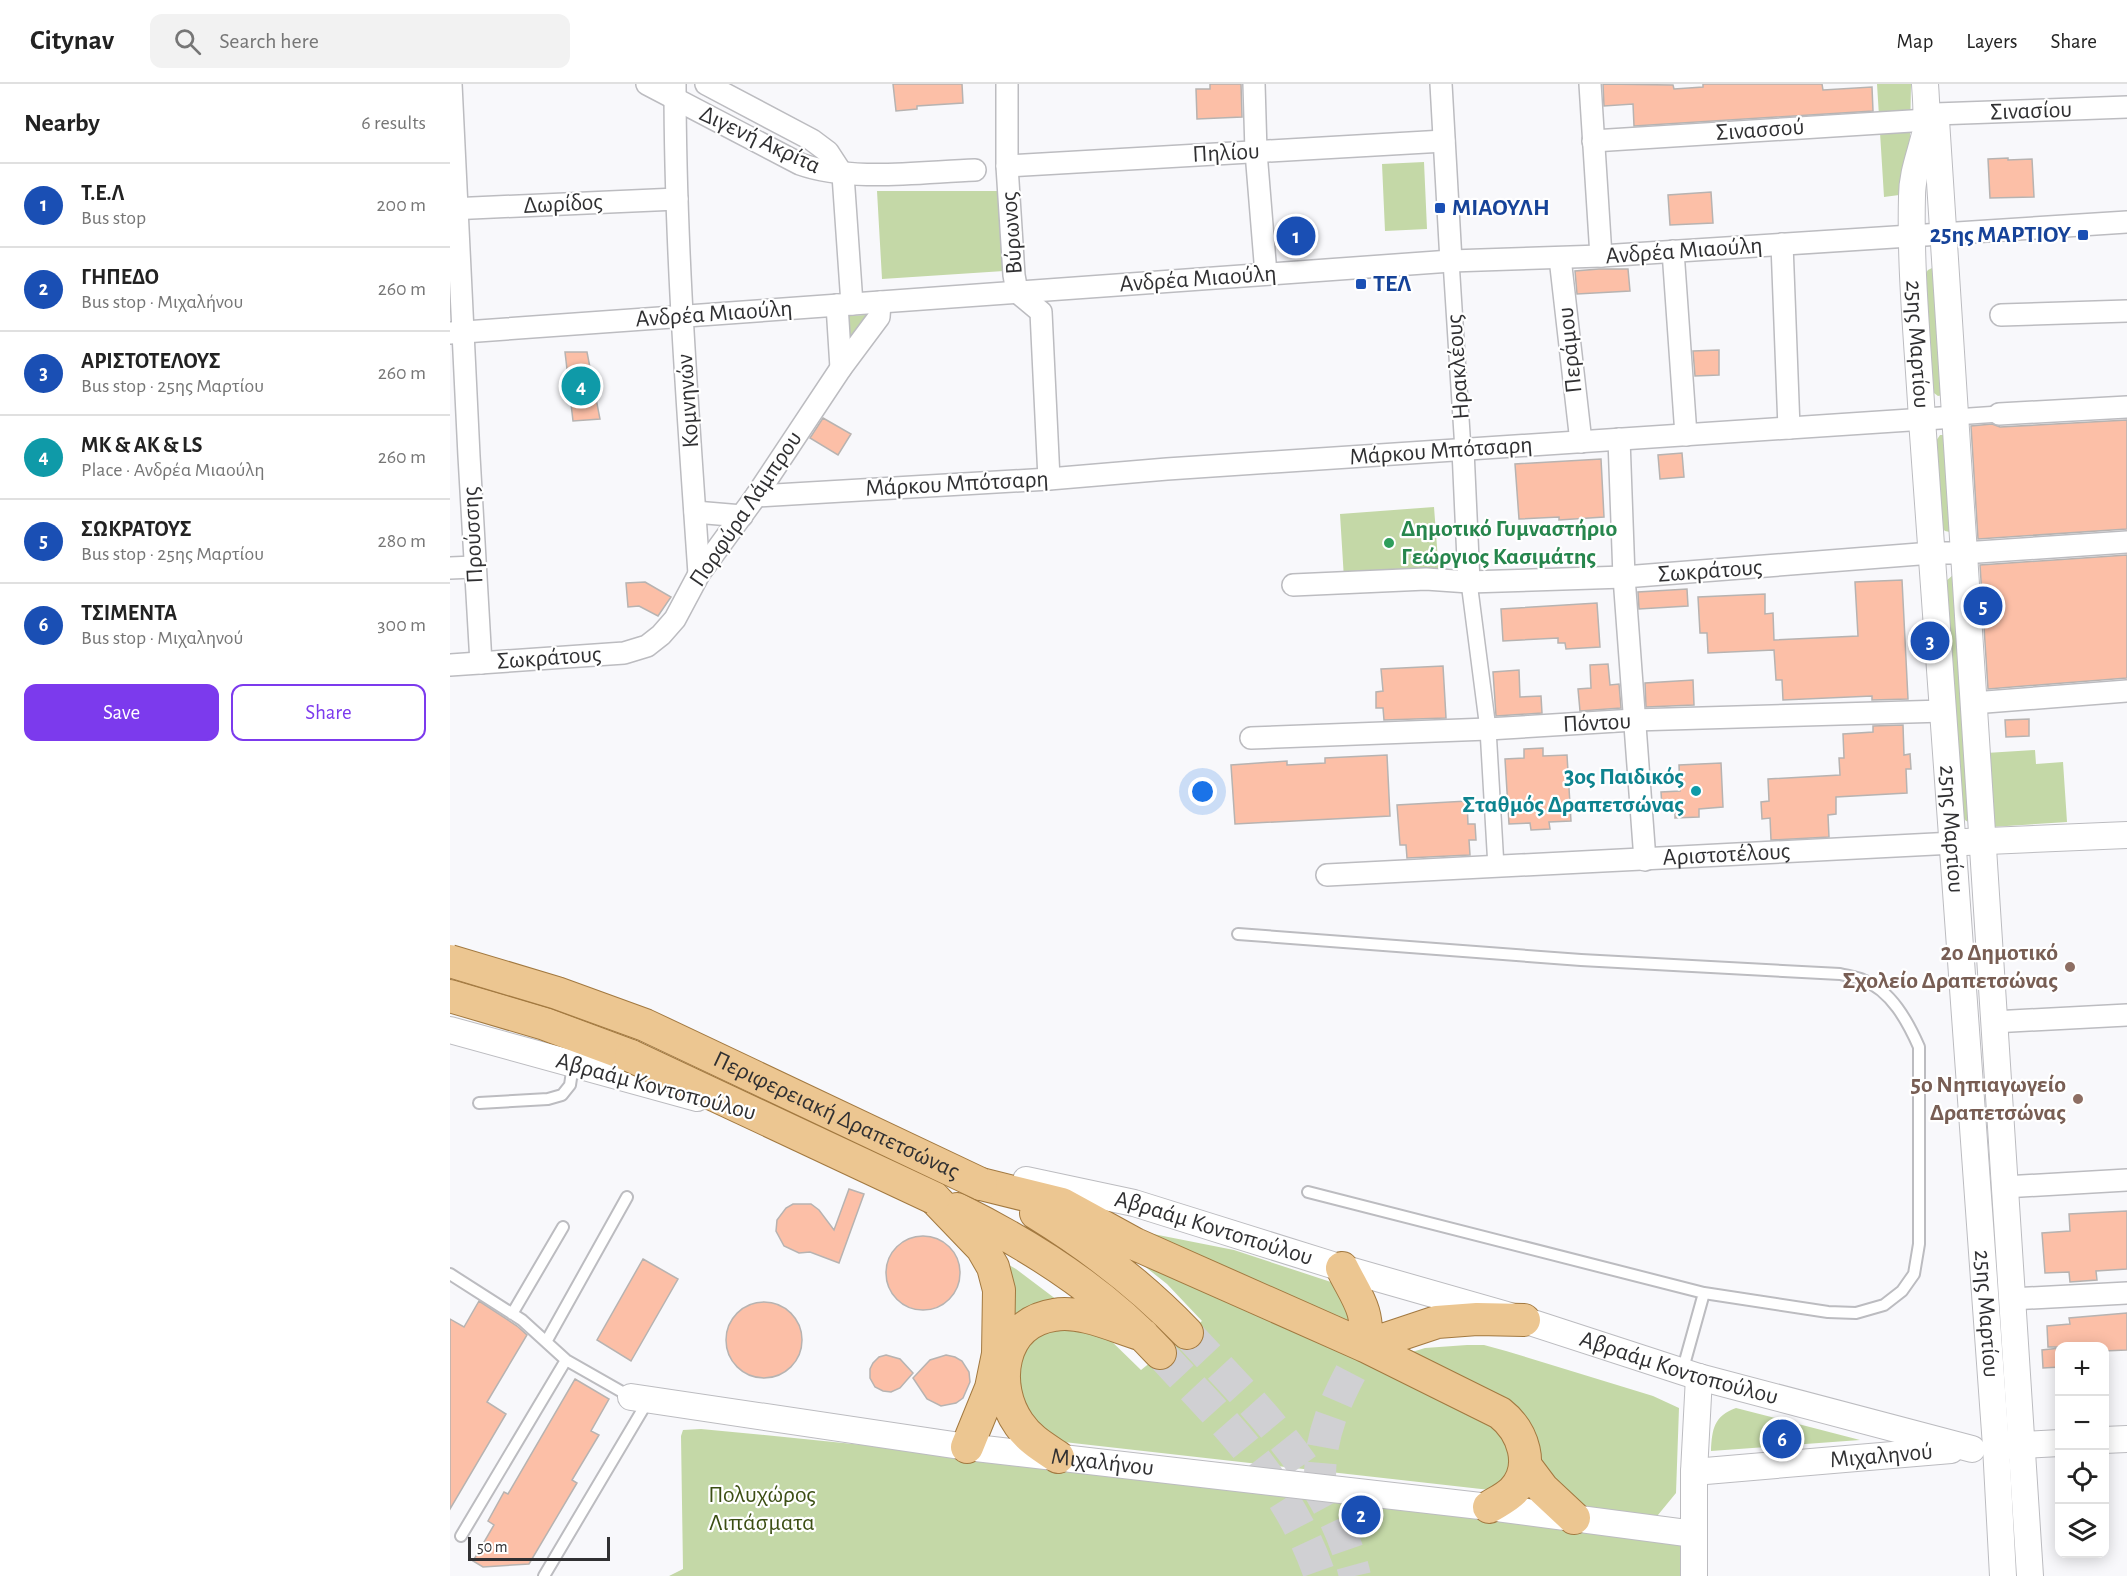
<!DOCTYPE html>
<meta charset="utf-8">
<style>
:root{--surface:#fff;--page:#f2f2f2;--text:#222;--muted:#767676;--line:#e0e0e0;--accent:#7c3aed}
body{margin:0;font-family:"Alegreya Sans",sans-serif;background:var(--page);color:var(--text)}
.controls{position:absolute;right:18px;bottom:18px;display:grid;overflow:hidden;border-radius:12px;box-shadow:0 3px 15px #0003}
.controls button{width:54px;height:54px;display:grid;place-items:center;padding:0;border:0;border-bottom:2px solid var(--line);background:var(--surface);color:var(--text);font:30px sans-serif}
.scale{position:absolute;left:18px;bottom:15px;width:142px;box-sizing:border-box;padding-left:6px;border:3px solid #303032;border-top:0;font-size:16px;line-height:21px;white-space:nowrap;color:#303032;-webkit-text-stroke:4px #fff;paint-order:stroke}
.you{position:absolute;left:753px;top:708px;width:21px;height:21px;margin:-15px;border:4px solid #fff;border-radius:50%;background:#1a73e8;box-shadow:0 0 0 9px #1a73e833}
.badge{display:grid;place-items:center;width:39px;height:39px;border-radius:50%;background:var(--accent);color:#fff;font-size:20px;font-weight:700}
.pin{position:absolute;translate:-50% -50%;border:3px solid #fff;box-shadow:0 2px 6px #0006}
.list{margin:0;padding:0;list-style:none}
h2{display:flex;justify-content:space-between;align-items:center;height:78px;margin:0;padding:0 24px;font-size:26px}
h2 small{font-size:20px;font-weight:400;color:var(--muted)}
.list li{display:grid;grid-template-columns:39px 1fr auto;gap:18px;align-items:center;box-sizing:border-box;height:84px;padding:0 24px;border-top:2px solid var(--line)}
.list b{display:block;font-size:22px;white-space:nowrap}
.list p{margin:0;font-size:20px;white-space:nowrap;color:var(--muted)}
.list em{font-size:20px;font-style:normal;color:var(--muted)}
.actions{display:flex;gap:12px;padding:18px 24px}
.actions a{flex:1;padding:14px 0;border:2px solid var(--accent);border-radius:12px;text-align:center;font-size:21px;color:var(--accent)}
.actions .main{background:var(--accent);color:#fff}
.icon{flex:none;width:33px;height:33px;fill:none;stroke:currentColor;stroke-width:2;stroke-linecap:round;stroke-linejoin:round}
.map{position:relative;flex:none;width:1677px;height:1492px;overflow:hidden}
header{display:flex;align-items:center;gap:36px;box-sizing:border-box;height:84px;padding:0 30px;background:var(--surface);border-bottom:2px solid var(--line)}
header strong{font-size:28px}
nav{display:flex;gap:33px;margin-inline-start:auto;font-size:21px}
.search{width:420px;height:54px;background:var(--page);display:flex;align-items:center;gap:15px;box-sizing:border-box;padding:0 21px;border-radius:12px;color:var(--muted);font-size:22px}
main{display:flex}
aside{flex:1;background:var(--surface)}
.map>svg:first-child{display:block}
</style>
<header>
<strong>Citynav</strong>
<div class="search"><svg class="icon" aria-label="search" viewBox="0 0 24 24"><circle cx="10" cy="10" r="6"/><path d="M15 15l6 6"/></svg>Search here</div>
<nav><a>Map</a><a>Layers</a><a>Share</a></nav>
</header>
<main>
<aside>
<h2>Nearby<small>6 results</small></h2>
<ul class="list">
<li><span class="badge" style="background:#1a4fb4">1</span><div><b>Τ.Ε.Λ</b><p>Bus stop</p></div><em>200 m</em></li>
<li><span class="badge" style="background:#1a4fb4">2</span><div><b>ΓΗΠΕΔΟ</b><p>Bus stop · Μιχαλήνου</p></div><em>260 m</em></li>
<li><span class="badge" style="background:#1a4fb4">3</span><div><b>ΑΡΙΣΤΟΤΕΛΟΥΣ</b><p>Bus stop · 25ης Μαρτίου</p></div><em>260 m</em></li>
<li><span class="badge" style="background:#0f9aa8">4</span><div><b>MK &amp; AK &amp; LS</b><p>Place · Ανδρέα Μιαούλη</p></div><em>260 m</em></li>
<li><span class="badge" style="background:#1a4fb4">5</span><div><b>ΣΩΚΡΑΤΟΥΣ</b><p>Bus stop · 25ης Μαρτίου</p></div><em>280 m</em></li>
<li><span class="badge" style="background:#1a4fb4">6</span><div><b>ΤΣΙΜΕΝΤΑ</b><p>Bus stop · Μιχαληνού</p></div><em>300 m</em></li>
</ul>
<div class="actions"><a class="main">Save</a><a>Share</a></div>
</aside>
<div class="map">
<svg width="1677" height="1492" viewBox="0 0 1677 1492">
<rect width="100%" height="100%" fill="#f8f8fb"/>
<path fill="#c4d8a7" d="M 1427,0 L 1461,0 L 1460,54 L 1449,111 L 1434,113 Z
M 974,78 L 977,145 L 935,147 L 932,80 Z
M 427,107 L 550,107 L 554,187 L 432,195 Z
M 1482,184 L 1488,185 L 1493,311 L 1488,312 L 1484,309 L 1482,305 L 1475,190 L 1478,186 Z
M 415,231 L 418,231 L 402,256 L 399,255 L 397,232 Z
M 1490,351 L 1495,351 L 1500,448 L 1495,447 L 1492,444 L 1486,357 Z
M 984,423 L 989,489 L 894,495 L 890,430 Z
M 1503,491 L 1521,738 L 1516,737 L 1513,733 L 1496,497 Z
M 1585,666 L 1586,680 L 1613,678 L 1617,738 L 1541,743 L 1536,669 Z
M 693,1148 L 784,1166 L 890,1201 L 902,1242 Z
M 679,1170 L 1029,1326 L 1065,1357 L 1058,1395 L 1040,1406 L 605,1357 L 571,1325 L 569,1274 L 577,1261 L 600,1241 L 652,1248 L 691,1286 L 752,1237 L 717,1200 Z
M 543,1172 L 566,1185 L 619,1225 L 562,1236 Z
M 1017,1261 L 1034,1261 L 1056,1267 L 1203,1312 L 1229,1324 L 1226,1409 L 1203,1437 L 1136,1429 L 1081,1369 L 959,1269 L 975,1264 Z
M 1286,1324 L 1410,1356 L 1261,1367 C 1262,1345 1264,1332 1286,1324 Z
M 251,1345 C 579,1376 905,1416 1231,1456 L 1231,1492 L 124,1492 L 219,1492 L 233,1485 L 231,1352 L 233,1346 Z"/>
<path fill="#fcbfa7" stroke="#b7b3b1" stroke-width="1.5" d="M 443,0 L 512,0 L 513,19 L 467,22 L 467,25 L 446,27 Z
M 760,0 L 791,0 L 792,33 L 747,35 L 746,5 L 760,5 Z
M 1153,0 L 1223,1 L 1224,5 L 1253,3 L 1253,0 L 1372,0 L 1373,6 L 1422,3 L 1423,27 L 1184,42 L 1183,20 L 1154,22 Z
M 1558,74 L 1558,76 L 1582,75 L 1584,113 L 1540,114 L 1538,75 Z
M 1261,108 L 1263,139 L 1220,141 L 1218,111 Z
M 1149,185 L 1178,185 L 1180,207 L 1127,210 L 1125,187 Z
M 1269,266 L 1269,291 L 1245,292 L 1243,267 Z
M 115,268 L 137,268 L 150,335 L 123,337 Z
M 373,334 L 401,350 L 388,371 L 360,354 Z
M 1677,336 L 1677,445 L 1528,455 L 1521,342 L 1542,340 L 1550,343 Z
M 1232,369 L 1234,393 L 1210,395 L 1208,371 Z
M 1151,375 L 1154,433 L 1109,436 L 1109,433 L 1069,435 L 1065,380 Z
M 1677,471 L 1677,594 L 1538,605 L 1530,481 Z
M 1452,496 L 1458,615 L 1422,616 L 1422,612 L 1333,616 L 1332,596 L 1326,596 L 1324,566 L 1258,569 L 1257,549 L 1250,549 L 1248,513 L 1315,510 L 1315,530 L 1323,529 L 1324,556 L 1408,552 L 1405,498 Z
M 195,498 L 221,513 L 208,532 L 189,522 L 178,523 L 176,499 Z
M 1237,505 L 1238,522 L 1189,525 L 1188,508 Z
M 1147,519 L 1150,563 L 1116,565 L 1115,559 L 1108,559 L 1108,554 L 1053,557 L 1051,525 Z
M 1158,580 L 1160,601 L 1169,600 L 1171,624 L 1130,627 L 1128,605 L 1141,604 L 1140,581 Z
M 993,582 L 996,634 L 934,636 L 933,624 L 926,624 L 926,608 L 933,607 L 931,585 Z
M 1069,586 L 1070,613 L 1091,612 L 1092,629 L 1046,632 L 1043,588 Z
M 1243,596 L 1244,621 L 1196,623 L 1195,599 Z
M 1579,635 L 1579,652 L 1556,653 L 1555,636 Z
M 1453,641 L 1454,671 L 1460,670 L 1461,685 L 1456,685 L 1457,709 L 1386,713 L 1386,730 L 1378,731 L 1379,753 L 1321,756 L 1320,734 L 1312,735 L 1311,718 L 1319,717 L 1318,695 L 1390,691 L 1389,674 L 1394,674 L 1393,650 L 1423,648 L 1423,642 Z
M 1093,664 L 1093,672 L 1117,671 L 1121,737 L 1099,738 L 1100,745 L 1081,746 L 1080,739 L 1059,740 L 1055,675 L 1074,674 L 1074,665 Z
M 937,671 L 940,732 L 785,740 L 781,681 L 837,677 L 837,681 L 875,679 L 875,674 Z
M 1271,679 L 1273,723 L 1249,725 L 1249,733 L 1225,734 L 1225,723 L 1212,723 L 1211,708 L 1230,707 L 1229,681 Z
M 1017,717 L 1018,740 L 1025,740 L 1026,756 L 1019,756 L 1020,771 L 957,774 L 956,761 L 950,761 L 947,721 Z
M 399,1105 L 414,1110 L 389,1179 L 360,1168 L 349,1169 L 334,1162 L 326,1147 L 327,1136 L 336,1124 L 343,1120 L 361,1120 L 369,1126 L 384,1146 Z
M 1677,1127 L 1677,1185 L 1646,1187 L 1647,1196 L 1620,1198 L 1619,1188 L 1595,1189 L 1592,1149 L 1620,1147 L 1619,1130 Z
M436 1189a37 37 0 1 1 74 0a37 37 0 1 1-74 0Z
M 193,1175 L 228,1195 L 181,1277 L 147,1256 Z
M 29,1217 L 67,1242 L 77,1251 L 37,1318 L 56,1330 L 0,1425 L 0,1235 L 14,1243 Z
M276 1256a38 38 0 1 1 76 0a38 38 0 1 1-76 0Z
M 1677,1229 L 1677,1266 L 1654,1267 L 1654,1263 L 1598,1263 L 1597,1242 L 1620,1240 L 1619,1234 Z
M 1610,1264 L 1610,1283 L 1593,1284 L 1592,1266 Z
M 436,1271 L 450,1275 L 463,1289 L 450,1304 L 441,1308 L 433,1307 L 425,1303 L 420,1294 L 420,1285 L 423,1279 L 429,1273 Z
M 496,1271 L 505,1273 L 512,1277 L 519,1288 L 520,1298 L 513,1314 L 506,1319 L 491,1322 L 477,1315 L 463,1294 L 480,1276 Z
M 125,1295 L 159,1315 L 141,1347 L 149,1351 L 122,1396 L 127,1399 L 79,1480 L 33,1483 L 23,1477 L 44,1441 L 38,1437 L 54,1408 L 58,1410 Z"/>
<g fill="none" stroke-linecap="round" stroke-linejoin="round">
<path stroke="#d0d0d3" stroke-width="32" stroke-dasharray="32 16" stroke-linecap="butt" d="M 737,1249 C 803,1321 882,1393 905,1492
M 710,1269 C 775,1340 838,1398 870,1492
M 871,1411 C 865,1353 888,1311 915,1262"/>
<defs>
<path id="service" d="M 788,850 L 1131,876 L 1390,890 C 1398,892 1406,893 1413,896 C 1441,906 1458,938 1469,963 L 1469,1160 L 1464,1190 L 1452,1207 L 1434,1221 L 1406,1229 L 1378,1228 L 1254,1209
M 29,1019 L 98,1015 L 112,1011 L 120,1001 L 123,981
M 858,1108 L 1254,1209 L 1232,1288
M 0,1190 L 72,1236 L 116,1276 L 181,1313
M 62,1230 L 113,1143
M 96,1258 L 177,1113
M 11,1452 L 116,1276
M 94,1492 L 199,1315"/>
<path id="pedestrian" d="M 1001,177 L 1013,366
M 1505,333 L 1549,330
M 1019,498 L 1038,645 L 1046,783"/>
<g id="minor">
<path d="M 1,0 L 19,372 L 31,579"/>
<path d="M 197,0 L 350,80 C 401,98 470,88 525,86"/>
<path d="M 225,0 C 225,164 238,327 249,490"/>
<path d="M 256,0 L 362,56 L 378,68 L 393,91 L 402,220"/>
<path d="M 557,0 L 557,82 L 564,191 L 567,208 L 591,228 L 599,395"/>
<path d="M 804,0 L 806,68 L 816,190"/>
<path d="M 991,0 L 1001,177"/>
<path d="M 1140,0 L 1151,172"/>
<path d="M 1485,30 L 1677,23"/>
<path d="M 1143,57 L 1477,36"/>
<path d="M 557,82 L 994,57"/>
<path d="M 0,125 L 227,115"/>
<path d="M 1332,160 L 1339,344"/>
<path d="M 1223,167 L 1236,351"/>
<path d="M 1110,174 L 1131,358"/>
<path d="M 387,221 L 391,284"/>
<path d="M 1551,231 L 1677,227"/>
<path d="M 0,249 L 1001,177 L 1151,172 L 1677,138"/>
<path d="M 1549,330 L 1677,323"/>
<path d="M 1169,355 L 1174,493 L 1195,776"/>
<path d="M 1013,366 L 1019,498"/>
<path d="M 306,412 L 599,395 L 717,385 L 1505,333"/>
<path d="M 245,428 L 292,432"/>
<path d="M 0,484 L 24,483"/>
<path d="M 843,501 L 976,495 L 1019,498 L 1174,493 L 1482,469 L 1513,469 L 1677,458"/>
<path d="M 0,581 L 174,569 L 197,562 L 211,551 L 225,535 L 249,490 L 306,412 L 391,284 L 429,233 L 430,218"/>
<path d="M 1523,619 L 1677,607"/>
<path d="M 801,654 L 1038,645 L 1184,636 L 1494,627"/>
<path id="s1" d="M 877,791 L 1504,759"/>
<path d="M 1543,938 L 1677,931"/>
<path d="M 1554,1103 L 1677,1096"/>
<path d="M 1561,1215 L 1677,1209"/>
</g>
<g id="tertiary">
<path id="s2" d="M 1475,0 C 1476,16 1478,34 1475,50 C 1470,71 1462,90 1462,112 C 1460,187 1468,262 1472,336 L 1546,1362 L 1553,1492"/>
<path d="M 1486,36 L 1580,1492"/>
<path d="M 1515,758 L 1677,751"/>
<path d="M 0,946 L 247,1014"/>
<path d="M 360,1045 L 435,1065"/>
<path id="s3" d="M 576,1096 L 684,1119 L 892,1184 L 1074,1236 L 1249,1293 L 1522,1365"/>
<path id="s4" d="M 181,1313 L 517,1363 L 1039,1423 L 1244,1450"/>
<path d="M 1654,1356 L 1677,1355"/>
<path d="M 1553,1362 L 1610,1359"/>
<path id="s5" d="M 1244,1388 L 1501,1366"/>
<path d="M 1244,1492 L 1244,1388 L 1249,1293"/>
</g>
<path id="primary" d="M 0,912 L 95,940 L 181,972
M 531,1100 L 612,1120 L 685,1160 L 915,1262 L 1050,1329 C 1073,1347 1086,1383 1063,1407 C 1056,1414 1047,1418 1039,1423
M 484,1114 L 532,1164 L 543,1183 L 549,1206 L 548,1270 L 541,1304 L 517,1363
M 507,1125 C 582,1162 653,1207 710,1269
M 586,1129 C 641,1163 692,1202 737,1249
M 892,1184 C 907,1214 920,1227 915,1262 L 987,1238 L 1027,1235 L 1074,1236
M 608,1373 C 593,1363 579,1355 569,1340 C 542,1302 550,1239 604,1231 C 632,1226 666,1243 693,1251
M 1075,1381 L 1093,1405 L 1124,1434"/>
</defs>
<use href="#service" stroke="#bcbcc0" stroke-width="14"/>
<use href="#pedestrian" stroke="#bcbcc0" stroke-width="18"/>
<use href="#minor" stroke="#bcbcc0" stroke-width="24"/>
<use href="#tertiary" stroke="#bcbcc0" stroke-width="28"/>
<use href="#primary" stroke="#a27940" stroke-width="34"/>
<use href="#service" stroke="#fff" stroke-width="10"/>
<use href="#pedestrian" stroke="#fff" stroke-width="15"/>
<use href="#minor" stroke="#fff" stroke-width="21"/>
<use href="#tertiary" stroke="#fff" stroke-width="26"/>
<use href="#primary" stroke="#ecc691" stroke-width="32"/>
<defs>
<g id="primary-bridge">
<path id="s6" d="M 0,877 L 107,909 L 195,941 L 531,1100"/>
<path d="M 181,972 L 484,1114"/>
</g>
</defs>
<use href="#primary-bridge" stroke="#a27940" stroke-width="34" stroke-linecap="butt"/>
<use href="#primary-bridge" stroke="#ecc691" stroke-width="32"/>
</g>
<g fill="#1a4fb4" stroke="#fff" stroke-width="2">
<rect x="984" y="118" width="12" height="12" rx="3"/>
<rect x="1627" y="145" width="12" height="12" rx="3"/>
<rect x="905" y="194" width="12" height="12" rx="3"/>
</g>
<circle fill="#2e9e5b" stroke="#fff" stroke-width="2" cx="939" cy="459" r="6"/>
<circle fill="#0f9aa8" stroke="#fff" stroke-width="2" cx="1246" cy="707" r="6"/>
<g fill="#8d6e63" stroke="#fff" stroke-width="2">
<circle cx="1620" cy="883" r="6"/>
<circle cx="1628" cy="1015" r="6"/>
</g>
<g text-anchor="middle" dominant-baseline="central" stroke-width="4.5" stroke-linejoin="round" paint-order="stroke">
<g font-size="24" fill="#303032" stroke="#fff">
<text transform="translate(1581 27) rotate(-2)">Σινασίου</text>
<text transform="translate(1310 46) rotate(-4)">Σινασσού</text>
<text transform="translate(310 56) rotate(25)">Διγενή Ακρίτα</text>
<text transform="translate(776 69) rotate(-3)">Πηλίου</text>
<text transform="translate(113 120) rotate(-3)">Δωρίδος</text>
<text transform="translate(562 149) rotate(-94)">Βύρωνος</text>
<text transform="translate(1234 167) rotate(-4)">Ανδρέα Μιαούλη</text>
<text transform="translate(748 195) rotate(-4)">Ανδρέα Μιαούλη</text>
<text transform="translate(264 230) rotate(-4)">Ανδρέα Μιαούλη</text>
<text stroke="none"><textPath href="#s2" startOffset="262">25ης Μαρτίου</textPath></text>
<text transform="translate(1120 266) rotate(-96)">Περάμου</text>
<text transform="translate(1008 283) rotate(-94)">Ηρακλέους</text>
<text transform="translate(238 317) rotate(-94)">Κομνηνών</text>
<text transform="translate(991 367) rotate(-4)">Μάρκου Μπότσαρη</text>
<text transform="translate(507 400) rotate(-3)">Μάρκου Μπότσαρη</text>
<text transform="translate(296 425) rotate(-56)">Πορφύρα Λάμπρου</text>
<text transform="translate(23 451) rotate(-93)">Προύσσης</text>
<text transform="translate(1260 487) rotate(-4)">Σωκράτους</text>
<text transform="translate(99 574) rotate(-4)">Σωκράτους</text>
<text transform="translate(1147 639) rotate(-3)">Πόντου</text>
<text stroke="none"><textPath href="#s2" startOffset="748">25ης Μαρτίου</textPath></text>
<text stroke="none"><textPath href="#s1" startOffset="400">Αριστοτέλους</textPath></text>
<text transform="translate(206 1003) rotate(15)">Αβραάμ Κοντοπούλου</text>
<text stroke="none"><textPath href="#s6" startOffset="417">Περιφερειακή Δραπετσώνας</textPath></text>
<text stroke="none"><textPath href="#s3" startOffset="194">Αβραάμ Κοντοπούλου</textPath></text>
<text stroke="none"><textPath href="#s2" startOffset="1234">25ης Μαρτίου</textPath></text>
<text stroke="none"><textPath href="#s3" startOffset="680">Αβραάμ Κοντοπούλου</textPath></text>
<text stroke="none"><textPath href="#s5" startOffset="188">Μιχαληνού</textPath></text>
<text stroke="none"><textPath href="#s4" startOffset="476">Μιχαλήνου</textPath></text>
</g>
<g font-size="24" font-weight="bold" fill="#164399" stroke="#fff" text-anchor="start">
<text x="1002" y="124">ΜΙΑΟΥΛΗ</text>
<text x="1621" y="151" text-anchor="end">25ης ΜΑΡΤΙΟΥ</text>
<text x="923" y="200">ΤΕΛ</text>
</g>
<g font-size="24" font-weight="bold" fill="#27864d" stroke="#fff" text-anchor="start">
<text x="951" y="445">Δημοτικό Γυμναστήριο<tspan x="951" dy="28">Γεώργιος Κασιμάτης</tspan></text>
</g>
<g font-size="24" font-weight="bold" fill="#0d838f" stroke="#fff" text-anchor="end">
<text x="1234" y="693">3ος Παιδικός<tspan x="1234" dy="28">Σταθμός Δραπετσώνας</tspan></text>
</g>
<g font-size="24" font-weight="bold" fill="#785e54" stroke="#fff" text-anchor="end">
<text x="1608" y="869">2ο Δημοτικό<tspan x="1608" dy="28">Σχολείο Δραπετσώνας</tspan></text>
<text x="1616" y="1001">5ο Νηπιαγωγείο<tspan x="1616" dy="28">Δραπετσώνας</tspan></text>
</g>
<g font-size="24" fill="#3b4e13" stroke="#fff">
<text x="312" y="1411">Πολυχώρος<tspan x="312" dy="28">Λιπάσματα</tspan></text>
</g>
</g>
</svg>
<div class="controls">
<button>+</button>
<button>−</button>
<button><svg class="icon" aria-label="locate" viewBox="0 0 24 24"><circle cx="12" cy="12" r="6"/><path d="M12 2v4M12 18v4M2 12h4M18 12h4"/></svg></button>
<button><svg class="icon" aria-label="layers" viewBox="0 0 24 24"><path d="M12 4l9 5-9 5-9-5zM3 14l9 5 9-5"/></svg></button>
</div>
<div class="scale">50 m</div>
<div class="you"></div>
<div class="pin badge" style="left:846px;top:152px;background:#1a4fb4">1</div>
<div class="pin badge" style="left:911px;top:1431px;background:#1a4fb4">2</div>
<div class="pin badge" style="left:1480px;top:557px;background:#1a4fb4">3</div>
<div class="pin badge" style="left:131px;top:302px;background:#0f9aa8">4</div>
<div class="pin badge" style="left:1533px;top:522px;background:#1a4fb4">5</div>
<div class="pin badge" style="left:1332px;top:1355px;background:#1a4fb4">6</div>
</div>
</main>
